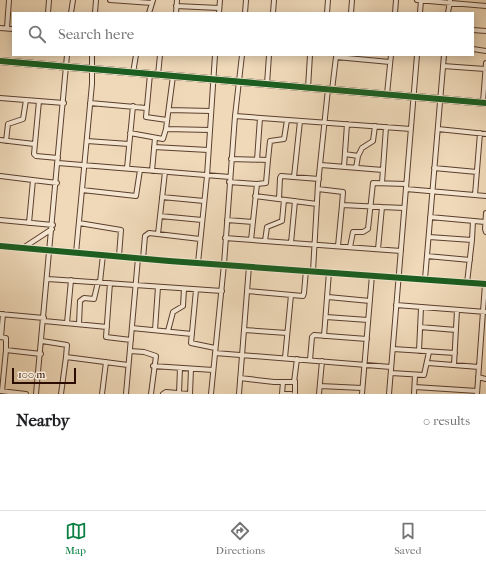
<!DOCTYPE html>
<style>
:root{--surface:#fff;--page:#f2f2f2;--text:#202124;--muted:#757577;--line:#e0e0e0;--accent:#0b8043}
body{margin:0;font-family:"IM FELL French Canon",serif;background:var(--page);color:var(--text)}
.scale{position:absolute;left:12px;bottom:10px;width:64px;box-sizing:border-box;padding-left:4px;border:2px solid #2a0c00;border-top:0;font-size:11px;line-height:14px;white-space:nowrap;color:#2a0c00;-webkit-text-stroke:3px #f5e6d2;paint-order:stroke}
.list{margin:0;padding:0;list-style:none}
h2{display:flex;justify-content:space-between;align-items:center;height:52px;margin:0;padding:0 16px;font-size:17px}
h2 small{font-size:13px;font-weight:400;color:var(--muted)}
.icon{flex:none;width:22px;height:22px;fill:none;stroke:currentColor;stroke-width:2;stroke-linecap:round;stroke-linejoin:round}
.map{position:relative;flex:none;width:486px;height:394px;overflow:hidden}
.search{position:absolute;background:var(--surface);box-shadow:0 2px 10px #0003;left:12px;right:12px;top:12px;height:44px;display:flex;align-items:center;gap:10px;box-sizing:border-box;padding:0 14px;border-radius:0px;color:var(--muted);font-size:15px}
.sheet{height:116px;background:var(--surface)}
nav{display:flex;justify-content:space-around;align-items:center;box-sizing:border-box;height:56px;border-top:1px solid var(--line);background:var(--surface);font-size:11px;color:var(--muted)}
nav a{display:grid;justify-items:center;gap:2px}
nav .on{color:var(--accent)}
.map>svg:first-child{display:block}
</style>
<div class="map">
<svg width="486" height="394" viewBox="0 0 486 394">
<rect width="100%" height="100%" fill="#efd9b9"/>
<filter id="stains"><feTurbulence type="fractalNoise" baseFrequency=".005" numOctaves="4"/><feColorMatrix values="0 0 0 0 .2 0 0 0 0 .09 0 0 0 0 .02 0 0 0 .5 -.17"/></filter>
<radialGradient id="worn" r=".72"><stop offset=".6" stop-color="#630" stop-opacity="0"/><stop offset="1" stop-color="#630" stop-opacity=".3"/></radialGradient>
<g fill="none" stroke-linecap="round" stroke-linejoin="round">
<defs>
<path id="street" d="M 110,0 L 152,3
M 417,0 L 486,6
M 176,6 L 219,8
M 48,13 L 49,0
M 71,13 L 73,0
M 95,13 L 96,0
M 149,13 L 153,0
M 176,13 L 177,0
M 219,13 L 220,0
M 245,13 L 246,0
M 273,13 L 274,0
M 327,13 L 328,0
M 351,13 L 352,0
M 395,13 L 396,0
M 420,13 L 421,0
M 448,13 L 450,1
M 0,28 L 13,29
M 7,28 L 9,0
M 473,30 L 486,31
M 473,49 L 486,51
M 443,66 L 485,69
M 133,73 L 136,55
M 150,74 L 146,117 L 167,120
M 158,75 L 160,55
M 267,84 L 269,55
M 308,88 L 310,55
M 332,90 L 336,57 L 390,62
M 387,94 L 391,55
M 0,98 L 64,103
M 39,101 L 34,154 L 36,156 L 58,158
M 483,102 L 486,63
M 90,103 L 146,108
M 169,110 L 211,111
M 235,116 L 411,129
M 166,129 L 173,76
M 438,129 L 486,134
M 130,133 L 163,139 L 166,129 L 210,130
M 0,140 L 34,144
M 6,141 L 8,124 L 23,119 L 26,100
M 87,141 L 129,144
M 154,147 L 208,150
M 345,154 L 358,156 L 356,168
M 358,156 L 362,148 L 373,141 L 375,126
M 231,159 L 268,160 L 266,183 L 257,184
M 257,160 L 260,118
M 268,160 L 270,141 L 284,139 L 287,120
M 58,163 L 230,177
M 321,165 L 383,170
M 344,167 L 347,124
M 127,168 L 133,106
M 434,168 L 477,172
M 152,171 L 155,138
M 0,176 L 57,183
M 294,177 L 300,121
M 229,182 L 257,184 L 251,240
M 382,183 L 386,127
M 318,189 L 343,192 L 342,205
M 406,189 L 486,196
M 82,190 L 136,196 L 140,170
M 475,195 L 480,133
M 255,196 L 317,204
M 162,197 L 204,201
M 279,199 L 280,178 L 281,176 L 319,179
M 486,213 L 485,229 L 486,232
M 160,216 L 202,220
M 430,217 L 485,222
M 0,220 L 53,225
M 227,220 L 253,222
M 29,223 L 33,180
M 79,223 L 121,230 L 119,256
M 158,234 L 165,172
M 429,237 L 472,240 L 467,283
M 225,238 L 401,251
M 472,240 L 473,221
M 265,241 L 267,227 L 282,221 L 284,200
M 291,243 L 295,201
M 0,246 L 169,261 L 486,284
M 338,246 L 342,205 L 382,207
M 350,247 L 353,232 L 363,232 L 368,229 L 373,183 L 406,184
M 23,248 L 52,229
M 378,249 L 382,207 L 404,208
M 76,253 L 92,84 L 92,55
M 427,256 L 470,260
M 143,259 L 145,236 L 149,233 L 200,239
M 198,263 L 207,176 L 215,55
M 313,271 L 318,184 L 328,89
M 48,279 L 222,291
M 425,279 L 444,55
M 100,282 L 103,255
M 110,283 L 106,337 L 131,340
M 196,290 L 191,343 L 215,348
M 247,291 L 303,296 L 304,293 L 306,270
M 328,297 L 370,301
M 396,305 L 486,312
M 0,314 L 44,318
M 326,317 L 368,320
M 44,321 L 107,327
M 67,323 L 71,280
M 79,324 L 80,301 L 84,298 L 94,299 L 98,282
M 420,327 L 456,330
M 132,328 L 192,334
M 155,330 L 158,287
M 244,330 L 287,333
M 168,331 L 173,312 L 183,306 L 184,289
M 324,336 L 329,272
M 0,337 L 6,338 L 6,350 L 41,354
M 1,337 L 3,314
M 42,341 L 67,345 L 66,357
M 393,349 L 455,353
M 130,351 L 144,352 L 156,356 L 151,394
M 419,351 L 421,308
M 215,353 L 391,367
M 285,358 L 291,295
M 310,360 L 312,337 L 314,335 L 367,339
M 428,363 L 479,367
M 454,365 L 457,310
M 153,366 L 213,370
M 391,373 L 424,375 L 429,352
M 478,377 L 486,379
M 240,378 L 274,382 L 294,382 L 297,359
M 295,381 L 295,394
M 320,386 L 362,388
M 415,387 L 477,391
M 0,391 L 26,394
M 2,391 L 6,350
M 179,393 L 180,368
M 36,394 L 67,55
M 61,394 L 66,357 L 128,365
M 102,394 L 106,362
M 126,394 L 138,258
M 163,394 L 166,392 L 189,394
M 190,394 L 191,369
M 211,394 L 224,264 L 235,116 L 242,55
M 239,394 L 249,266
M 282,394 L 283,382
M 282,394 L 291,394
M 319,394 L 322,361
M 362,394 L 372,275
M 389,394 L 417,55
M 414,394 L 415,375
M 477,394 L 485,284"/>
<path id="secondary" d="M 0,61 L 486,103"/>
</defs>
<use href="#street" stroke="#5b3f2e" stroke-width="6"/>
<use href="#secondary" stroke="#2a0c00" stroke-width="8"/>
<use href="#street" stroke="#f5e6d2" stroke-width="4"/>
<use href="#secondary" stroke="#f5e6d2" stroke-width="6"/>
<defs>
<path id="cycleway" d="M 0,61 L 486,103
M 0,246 L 169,261 L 486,284"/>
</defs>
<use href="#cycleway" stroke="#f5e6d2" stroke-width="8"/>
<use href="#cycleway" stroke="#1b5e20" stroke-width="6"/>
</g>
<rect width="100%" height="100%" filter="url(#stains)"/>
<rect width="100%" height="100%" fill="url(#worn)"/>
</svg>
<div class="scale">100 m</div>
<div class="search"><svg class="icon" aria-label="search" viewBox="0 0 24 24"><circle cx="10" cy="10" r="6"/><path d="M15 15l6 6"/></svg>Search here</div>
</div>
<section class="sheet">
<h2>Nearby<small>0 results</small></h2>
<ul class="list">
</ul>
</section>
<nav>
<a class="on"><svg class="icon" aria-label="map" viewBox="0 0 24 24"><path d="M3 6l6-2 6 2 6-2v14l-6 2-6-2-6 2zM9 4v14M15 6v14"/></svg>Map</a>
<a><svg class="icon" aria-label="directions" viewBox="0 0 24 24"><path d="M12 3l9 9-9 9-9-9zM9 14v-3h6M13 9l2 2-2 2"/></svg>Directions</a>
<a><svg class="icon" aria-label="saved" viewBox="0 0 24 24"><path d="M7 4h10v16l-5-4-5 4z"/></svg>Saved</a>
</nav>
